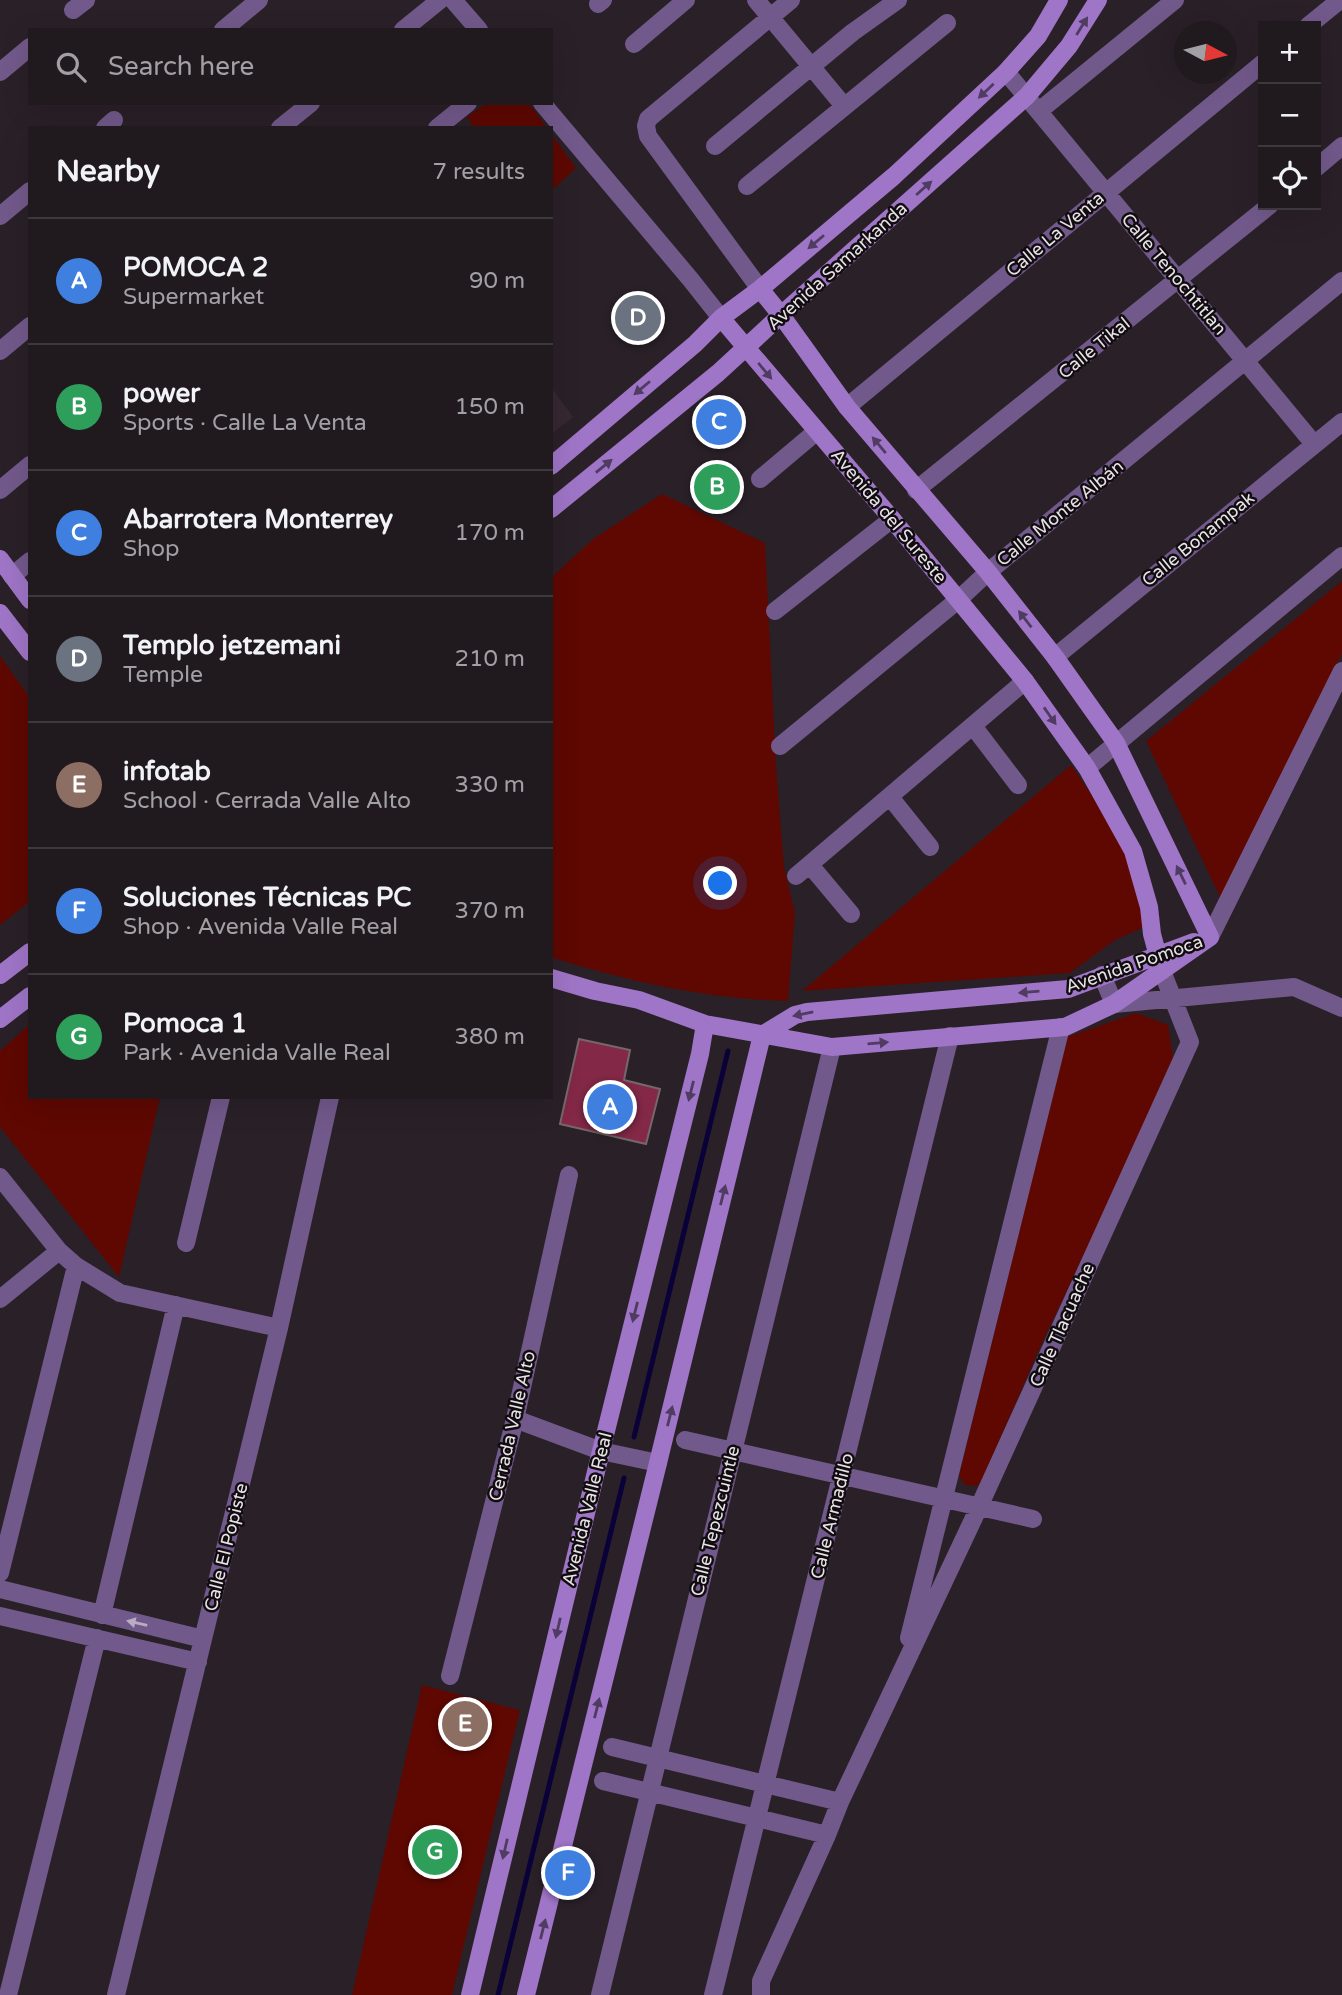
<!DOCTYPE html>
<meta charset="utf-8">
<style>
:root{--surface:#20191e;--page:#2d262b;--text:#f1f3f6;--muted:#a2a0a4;--line:#3d383c;--accent:#b4c24b}
body{margin:0;font-family:"Varela Round",sans-serif;background:var(--page);color:var(--text)}
.controls{position:absolute;right:21px;top:21px;display:grid;overflow:hidden;border-radius:0px;box-shadow:0 7px 28px #0002}
.controls button{width:63px;height:63px;display:grid;place-items:center;padding:0;border:0;border-bottom:2px solid var(--line);background:var(--surface);color:var(--text);font:35px sans-serif}
.compass{position:absolute;left:1174px;top:21px;width:63px;height:63px;border-radius:50%;background:var(--surface);box-shadow:0 7px 28px #0002;rotate:97deg}
.you{position:absolute;left:721px;top:884px;width:24px;height:24px;margin:-18px;border:5px solid #fff;border-radius:50%;background:#1a73e8;box-shadow:0 0 0 10px #1a73e833}
.badge{display:grid;place-items:center;width:46px;height:46px;border-radius:50%;background:var(--accent);color:#fff;font-size:23px;font-weight:700}
.pin{position:absolute;translate:-50% -50%;border:4px solid #fff;box-shadow:0 2px 7px #0006}
.list{margin:0;padding:0;list-style:none}
h2{display:flex;justify-content:space-between;align-items:center;height:91px;margin:0;padding:0 28px;font-size:30px}
h2 small{font-size:23px;font-weight:400;color:var(--muted)}
.list li{display:grid;grid-template-columns:46px 1fr auto;gap:21px;align-items:center;box-sizing:border-box;height:126px;padding:0 28px;border-top:2px solid var(--line)}
.list b{display:block;font-size:26px;white-space:nowrap}
.list p{margin:0;font-size:23px;white-space:nowrap;color:var(--muted)}
.list em{font-size:23px;font-style:normal;color:var(--muted)}
.icon{flex:none;width:38px;height:38px;fill:none;stroke:currentColor;stroke-width:2;stroke-linecap:round;stroke-linejoin:round}
.map{position:relative;flex:none;width:1342px;height:1995px;overflow:hidden}
.search{position:absolute;background:var(--surface);box-shadow:0 7px 28px #0002;left:28px;top:28px;width:525px;height:77px;display:flex;align-items:center;gap:18px;box-sizing:border-box;padding:0 24px;border-radius:0px;color:var(--muted);font-size:26px}
.panel{position:absolute;background:var(--surface);box-shadow:0 7px 28px #0002;left:28px;top:126px;width:525px;height:973px;border-radius:0px}
.map>svg:first-child{display:block}
</style>
<div class="map">
<svg width="1342" height="1995" viewBox="0 0 1342 1995">
<rect width="100%" height="100%" fill="#2a2128"/>
<path fill="#362833" d="M 551,387 L 573,417 L 551,434 Z"/>
<path fill="#5e0801" d="M 487,103 L 529,103 L 547,128 L 474,128 L 467,117 Z
M 551,134 L 576,168 L 551,191 Z
M 662,494 L 765,543 L 776,766 L 784,867 L 795,913 L 788,1001 C 707,999 629,982 551,957 L 551,578 L 593,539 Z
M 1342,581 L 1342,653 L 1222,901 L 1146,741 Z
M 0,656 L 30,698 L 30,901 L 0,925 Z
M 1071,765 L 1131,852 L 1147,926 L 1115,940 L 1070,973 L 802,991 Z
M 1136,1013 L 1168,1025 L 1174,1065 L 1040,1347 L 982,1480 L 977,1486 L 965,1485 L 959,1476 L 1067,1037 Z
M 30,1024 L 30,1097 L 160,1097 L 119,1277 L 0,1127 L 0,1051 Z
M 422,1685 L 520,1710 L 452,1995 L 352,1995 Z"/>
<g fill="none" stroke-linecap="round" stroke-linejoin="round">
<path stroke="#0b0139" stroke-width="5" d="M 634,1437 L 728,1051
M 498,1995 L 624,1478"/>
</g>
<path fill="#832847" stroke="#75676a" stroke-width="2" d="M 579,1039 L 630,1050 L 624,1080 L 660,1089 L 646,1144 L 560,1124 Z"/>
<g fill="none" stroke-linecap="round" stroke-linejoin="round">
<path stroke="#72598b" stroke-width="18" d="M 453,0 L 479,30
M 756,0 L 844,106
M 598,4 L 603,0
M 73,10 L 86,0
M 1308,26 L 1340,0
M 223,30 L 259,0
M 403,30 L 440,0
M 634,44 L 686,0
M 0,72 L 30,47
M 1006,72 L 1314,444
M 542,103 L 691,280 L 721,318
M 1039,111 L 1175,0
M 105,128 L 114,120
M 280,128 L 311,103
M 437,128 L 468,103
M 715,146 L 853,32 L 898,0
M 1316,168 L 1342,146
M 747,186 L 947,23
M 0,216 L 30,191
M 760,289 L 648,136 L 646,126 L 648,119 L 791,0
M 0,351 L 30,326
M 847,407 L 1263,63
M 760,479 L 817,431
M 0,490 L 30,465
M 916,490 L 1270,205
M 12,576 L 30,561
M 775,611 L 892,519
M 1055,657 L 1342,422
M 973,726 L 1018,785
M 780,746 L 958,600 L 988,572 L 1342,281
M 1087,768 L 1342,556
M 890,797 L 930,847
M 810,865 L 851,914
M 796,876 L 1025,681
M 1210,937 L 1342,671
M 1102,975 L 1114,1004 L 1294,987 L 1342,1008
M 0,1177 L 59,1251 L 76,1266 L 120,1293 L 279,1328
M 186,1243 L 221,1097
M 0,1299 L 59,1251
M 515,1419 L 601,1451 L 658,1463
M 685,1440 L 1033,1519
M 0,1573 L 76,1266
M 0,1589 L 203,1639
M 102,1615 L 176,1305
M 0,1616 L 198,1662
M 909,1638 L 1061,1027
M 450,1676 L 515,1419 L 569,1175
M 612,1747 L 840,1802
M 603,1781 L 827,1835
M 8,1995 L 97,1638
M 116,1995 L 279,1328 L 330,1097
M 600,1995 L 832,1047
M 713,1995 L 950,1036
M 761,1995 L 761,1981 L 827,1835 L 840,1802 L 979,1507 L 1190,1042 L 1162,971"/>
<path stroke="#9f75c7" stroke-width="18" d="M 760,289 L 781,315 L 847,407 L 988,572 L 1055,657 L 1116,743 L 1210,937
M 721,318 L 892,519 L 1025,681 L 1087,768 L 1133,851 L 1149,907 L 1152,934 L 1162,971
M 551,466 L 695,344 L 721,318 L 760,289 L 894,176 L 1006,72 L 1038,36 L 1059,0
M 551,509 L 718,373 L 781,315 L 1027,96 L 1069,46 L 1098,0
M 0,559 L 30,600
M 0,613 L 30,652
M 0,975 L 30,952
M 551,978 L 595,991 L 639,1000 L 705,1024 L 832,1047 L 1065,1027 L 1114,1004 L 1210,937
M 0,1019 L 30,996
M 762,1035 L 795,1015 L 807,1012 L 1068,989 L 1194,942
M 470,1995 L 601,1451 L 700,1054 L 705,1024
M 526,1995 L 658,1463 L 762,1035"/>
</g>
<defs><path id="oneway-solid" d="M-6-.8H1V-3.2L6.5 0L1 3.2V.8H-6Z" transform="scale(1.75)"/></defs>
<g fill="#503b62">
<use href="#oneway-solid" transform="translate(1082 26) rotate(-58)"/>
<use href="#oneway-solid" transform="translate(986 91) rotate(137)"/>
<use href="#oneway-solid" transform="translate(924 188) rotate(-42)"/>
<use href="#oneway-solid" transform="translate(816 242) rotate(140)"/>
<use href="#oneway-solid" transform="translate(765 371) rotate(50)"/>
<use href="#oneway-solid" transform="translate(642 388) rotate(140)"/>
<use href="#oneway-solid" transform="translate(879 445) rotate(-130)"/>
<use href="#oneway-solid" transform="translate(604 466) rotate(-39)"/>
<use href="#oneway-solid" transform="translate(1025 619) rotate(-128)"/>
<use href="#oneway-solid" transform="translate(1050 716) rotate(55)"/>
<use href="#oneway-solid" transform="translate(1181 875) rotate(-116)"/>
<use href="#oneway-solid" transform="translate(1029 992) rotate(175)"/>
<use href="#oneway-solid" transform="translate(803 1014) rotate(168)"/>
<use href="#oneway-solid" transform="translate(878 1043) rotate(-5)"/>
<use href="#oneway-solid" transform="translate(691 1091) rotate(104)"/>
<use href="#oneway-solid" transform="translate(723 1195) rotate(-76)"/>
<use href="#oneway-solid" transform="translate(635 1312) rotate(104)"/>
<use href="#oneway-solid" transform="translate(670 1416) rotate(-76)"/>
<use href="#oneway-solid" transform="translate(558 1628) rotate(103)"/>
<use href="#oneway-solid" transform="translate(597 1708) rotate(-76)"/>
<use href="#oneway-solid" transform="translate(505 1849) rotate(103)"/>
<use href="#oneway-solid" transform="translate(543 1929) rotate(-76)"/>
</g>
<use fill="#b9abc2" href="#oneway-solid" transform="translate(137 1623) rotate(-167)"/>
<g text-anchor="middle" dominant-baseline="central" stroke-width="5" stroke-linejoin="round" paint-order="stroke">
<g font-size="18" fill="#e8e2e6" stroke="#100c0f">
<text transform="translate(1055 234) rotate(-40)">Calle La Venta</text>
<text transform="translate(837 266) rotate(-42)">Avenida Samarkanda</text>
<text transform="translate(1174 274) rotate(50)">Calle Tenochtitlan</text>
<text transform="translate(1094 348) rotate(-39)">Calle Tikal</text>
<text transform="translate(1060 513) rotate(-39)">Calle Monte Albán</text>
<text transform="translate(889 516) rotate(50)">Avenida del Sureste</text>
<text transform="translate(1198 539) rotate(-39)">Calle Bonampak</text>
<text transform="translate(1134 964) rotate(-19)">Avenida Pomoca</text>
<text transform="translate(1062 1325) rotate(-66)">Calle Tlacuache</text>
<text transform="translate(512 1426) rotate(-77)">Cerrada Valle Alto</text>
<text transform="translate(587 1509) rotate(-76)">Avenida Valle Real</text>
<text transform="translate(832 1516) rotate(-76)">Calle Armadillo</text>
<text transform="translate(715 1521) rotate(-76)">Calle Tepezcuintle</text>
<text transform="translate(226 1547) rotate(-76)">Calle El Popiste</text>
</g>
</g>
</svg>
<div class="controls">
<button>+</button>
<button>−</button>
<button><svg class="icon" aria-label="locate" viewBox="0 0 24 24"><circle cx="12" cy="12" r="6"/><path d="M12 2v4M12 18v4M2 12h4M18 12h4"/></svg></button>
</div>
<svg class="compass" viewBox="-18 -18 36 36"><path d="M0-13l5 13h-10z" fill="#e53935"/><path d="M0 13l5-13h-10z" fill="#a2a0a4"/></svg>
<div class="you"></div>
<div class="pin badge" style="left:610px;top:1107px;background:#3f7fe0">A</div>
<div class="pin badge" style="left:717px;top:487px;background:#2e9e5b">B</div>
<div class="pin badge" style="left:719px;top:422px;background:#3f7fe0">C</div>
<div class="pin badge" style="left:638px;top:318px;background:#6b7280">D</div>
<div class="pin badge" style="left:465px;top:1724px;background:#8d6e63">E</div>
<div class="pin badge" style="left:568px;top:1873px;background:#3f7fe0">F</div>
<div class="pin badge" style="left:435px;top:1852px;background:#2e9e5b">G</div>
<div class="search"><svg class="icon" aria-label="search" viewBox="0 0 24 24"><circle cx="10" cy="10" r="6"/><path d="M15 15l6 6"/></svg>Search here</div>
<section class="panel">
<h2>Nearby<small>7 results</small></h2>
<ul class="list">
<li><span class="badge" style="background:#3f7fe0">A</span><div><b>POMOCA 2</b><p>Supermarket</p></div><em>90 m</em></li>
<li><span class="badge" style="background:#2e9e5b">B</span><div><b>power</b><p>Sports · Calle La Venta</p></div><em>150 m</em></li>
<li><span class="badge" style="background:#3f7fe0">C</span><div><b>Abarrotera Monterrey</b><p>Shop</p></div><em>170 m</em></li>
<li><span class="badge" style="background:#6b7280">D</span><div><b>Templo jetzemani</b><p>Temple</p></div><em>210 m</em></li>
<li><span class="badge" style="background:#8d6e63">E</span><div><b>infotab</b><p>School · Cerrada Valle Alto</p></div><em>330 m</em></li>
<li><span class="badge" style="background:#3f7fe0">F</span><div><b>Soluciones Técnicas PC</b><p>Shop · Avenida Valle Real</p></div><em>370 m</em></li>
<li><span class="badge" style="background:#2e9e5b">G</span><div><b>Pomoca 1</b><p>Park · Avenida Valle Real</p></div><em>380 m</em></li>
</ul>
</section>
</div>
